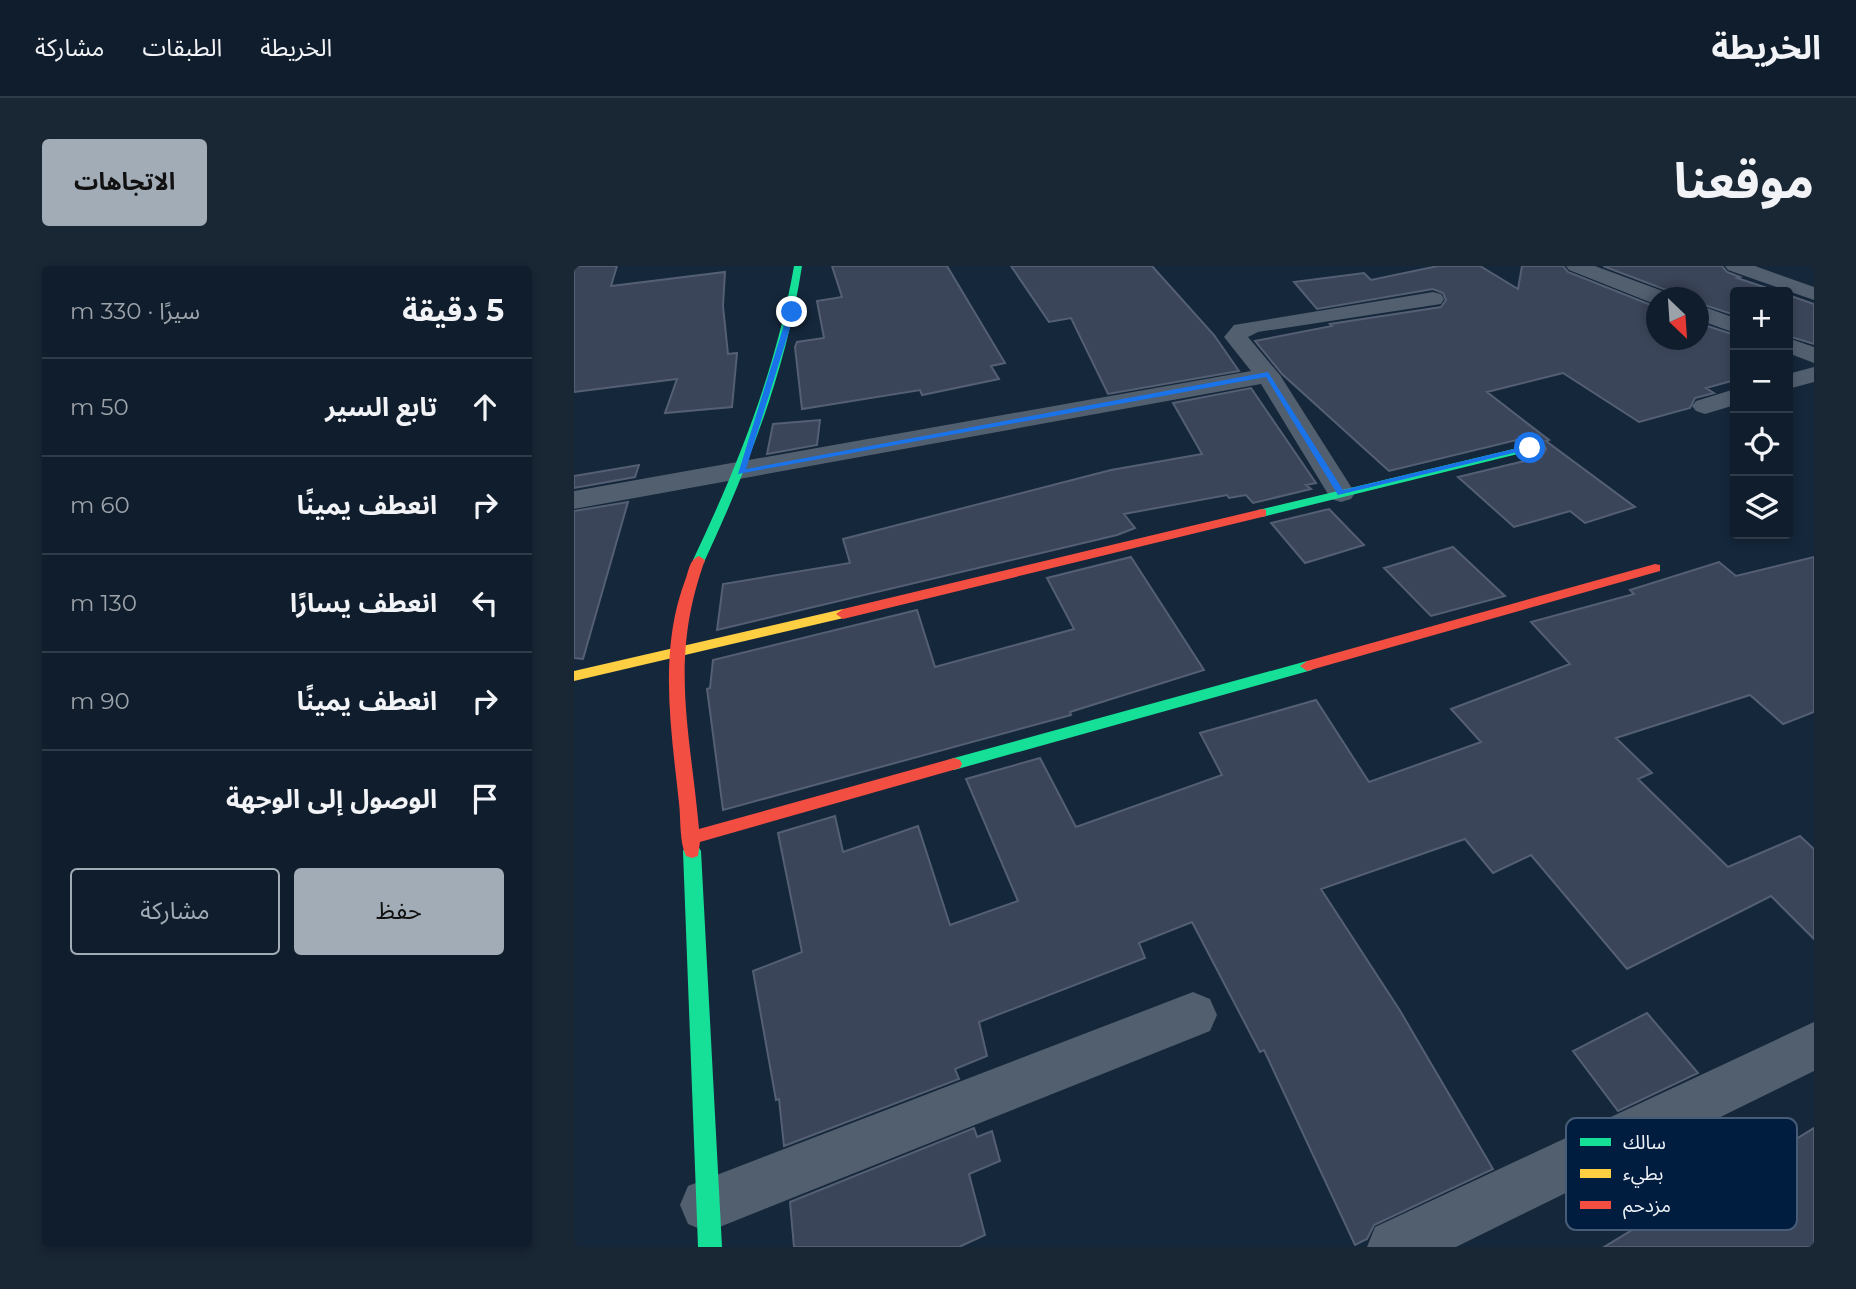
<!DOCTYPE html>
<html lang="ar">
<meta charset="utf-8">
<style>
:root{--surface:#101d2c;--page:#192634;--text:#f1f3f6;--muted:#9ca2a9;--line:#303b48;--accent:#a2acb6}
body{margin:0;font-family:Montserrat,"Noto Sans Arabic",sans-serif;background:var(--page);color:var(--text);direction:rtl}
.controls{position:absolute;right:21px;top:21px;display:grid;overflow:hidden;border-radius:7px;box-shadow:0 4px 10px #0003}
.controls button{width:63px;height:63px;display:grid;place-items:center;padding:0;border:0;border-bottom:2px solid var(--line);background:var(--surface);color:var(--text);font:35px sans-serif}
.compass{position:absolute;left:1072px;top:21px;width:63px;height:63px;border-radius:50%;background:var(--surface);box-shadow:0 4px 10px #0003;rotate:155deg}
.stop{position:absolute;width:21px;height:21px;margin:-16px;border:5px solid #1a73e8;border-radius:50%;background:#fff}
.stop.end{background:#1a73e8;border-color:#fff;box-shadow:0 2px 7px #0008}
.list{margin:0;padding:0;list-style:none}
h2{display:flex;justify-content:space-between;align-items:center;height:91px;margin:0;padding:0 28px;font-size:30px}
h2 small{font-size:23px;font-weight:400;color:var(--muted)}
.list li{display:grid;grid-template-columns:46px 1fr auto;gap:21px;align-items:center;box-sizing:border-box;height:98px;padding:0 28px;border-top:2px solid var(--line)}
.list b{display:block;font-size:26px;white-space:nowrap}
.list em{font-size:23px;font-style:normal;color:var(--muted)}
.actions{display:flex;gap:14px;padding:21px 28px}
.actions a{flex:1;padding:16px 0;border:2px solid var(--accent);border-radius:7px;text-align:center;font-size:24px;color:var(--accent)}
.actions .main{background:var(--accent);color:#111}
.icon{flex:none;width:38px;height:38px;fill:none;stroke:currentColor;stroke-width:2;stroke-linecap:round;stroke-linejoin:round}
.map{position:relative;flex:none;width:1240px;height:981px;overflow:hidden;direction:ltr;border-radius:7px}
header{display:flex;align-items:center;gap:42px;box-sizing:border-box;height:98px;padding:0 35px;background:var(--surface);border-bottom:2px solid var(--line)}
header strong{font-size:33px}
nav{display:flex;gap:38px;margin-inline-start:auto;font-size:24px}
.intro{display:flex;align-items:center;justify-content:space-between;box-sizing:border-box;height:168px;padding:0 42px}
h1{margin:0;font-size:49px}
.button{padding:18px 32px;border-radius:7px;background:var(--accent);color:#111;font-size:24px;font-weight:700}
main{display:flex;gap:42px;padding:0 42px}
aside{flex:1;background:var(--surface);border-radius:7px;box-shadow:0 4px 10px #0003}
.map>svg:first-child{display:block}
</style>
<header>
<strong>الخريطة</strong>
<nav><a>الخريطة</a><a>الطبقات</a><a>مشاركة</a></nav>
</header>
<div class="intro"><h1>موقعنا</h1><a class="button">الاتجاهات</a></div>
<main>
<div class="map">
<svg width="1240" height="981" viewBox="0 0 1240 981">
<rect width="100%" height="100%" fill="#15273b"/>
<path fill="#3b4559" stroke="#545f74" stroke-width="2" d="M 0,0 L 43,0 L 37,20 L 151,6 L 149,40 L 154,88 L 163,87 L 158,141 L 91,147 L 103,113 L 0,126 Z
M 258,0 L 373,0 L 431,97 L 417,100 L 425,113 L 348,129 L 346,124 L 228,143 L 221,81 L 223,76 L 250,72 L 243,35 L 268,31 Z
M 437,0 L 578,0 L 640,69 L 665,105 L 534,128 L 497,52 L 475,56 Z
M 864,0 L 906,0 L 944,23 L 948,0 L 989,0 L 994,6 L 1082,41 L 1082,74 L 1124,74 L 1124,57 L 1161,69 L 1161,114 L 1132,122 L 1140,127 L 1121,132 L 1116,142 L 1065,156 L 989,107 L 913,126 L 975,174 L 972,175 L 1061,241 L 1011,257 L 996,245 L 940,261 L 884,211 L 967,191 L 972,183 L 968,175 L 955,171 L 815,205 L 708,108 L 681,75 L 758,60 L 756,58 L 867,41 L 872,34 L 869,27 L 859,23 L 743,43 L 720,16 L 790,7 L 797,14 Z
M 1029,0 L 1148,0 L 1153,6 L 1166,11 L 1163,12 L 1205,26 L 1161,26 L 1161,49 L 1124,37 L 1124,32 L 1099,32 L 1095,25 Z
M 1214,29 L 1240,38 L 1240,78 L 1214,70 Z
M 677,122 L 742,217 L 732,219 L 737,223 L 679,237 L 672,229 L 655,232 L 653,229 L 550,248 L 561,262 L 543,269 L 143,364 L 149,318 L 276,297 L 269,273 L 537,204 L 628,188 L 599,137 Z
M 246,154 L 243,179 L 193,188 L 199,158 Z
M 65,199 L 61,211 L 0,222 L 0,210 Z
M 54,236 L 9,393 L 0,392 L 0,245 Z
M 755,243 L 790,279 L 731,297 L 697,257 Z
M 879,281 L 931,330 L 857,350 L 810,302 Z
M 557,291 L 630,404 L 496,446 L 497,449 L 149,544 L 133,423 L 136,422 L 139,394 L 343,344 L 361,401 L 500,363 L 473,312 Z
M 1240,291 L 1240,446 L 1209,458 L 1176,429 L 1042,472 L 1078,507 L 1064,513 L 1154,601 L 1226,570 L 1240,583 L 1240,673 L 1197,630 L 1053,703 L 957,589 L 919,607 L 891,573 L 747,623 L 825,743 L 919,903 L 800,959 L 793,973 L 781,979 L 690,784 L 686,786 L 618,656 L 565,677 L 571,692 L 405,756 L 413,790 L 381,803 L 385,813 L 210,880 L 205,833 L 202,834 L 179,705 L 228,686 L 204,567 L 261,550 L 269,586 L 344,560 L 376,659 L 444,635 L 392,513 L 466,492 L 502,561 L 648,509 L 626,467 L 742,434 L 795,516 L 907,476 L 877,443 L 996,398 L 957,356 L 1060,328 L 1056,324 L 1145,296 L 1162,310 Z
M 1073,747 L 1124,807 L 1044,845 L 999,785 Z
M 400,862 L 403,871 L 418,865 L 426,895 L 395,908 L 411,969 L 385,981 L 220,981 L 216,936 Z
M 1240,862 L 1240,981 L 1030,981 L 1096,941 L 1100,948 Z"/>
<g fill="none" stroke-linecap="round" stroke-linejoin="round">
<path fill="#525f6f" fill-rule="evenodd" d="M 992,0 L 1021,0 L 1094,27 L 1097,32 L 1083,32 L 1083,38 L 1078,37 L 995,4 Z
M 1151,0 L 1181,0 L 1240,21 L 1240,34 L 1154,4 Z
M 859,26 L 867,28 L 870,33 L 867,38 L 684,66 L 674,71 L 706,109 L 781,227 L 777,233 L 767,236 L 757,233 L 687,118 L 0,243 L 0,225 L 677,105 L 650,71 L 660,59 Z
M 1125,39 L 1161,52 L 1161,67 L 1125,54 Z
M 1214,72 L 1240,81 L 1240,97 L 1214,87 Z
M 1240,101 L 1240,116 L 1214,123 L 1214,108 Z
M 1161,123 L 1161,139 L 1131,148 L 1122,145 L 1118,140 L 1122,135 Z
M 619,726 L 636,733 L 643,749 L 636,765 L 133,966 L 114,958 L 106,939 L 114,920 Z
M 1240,756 L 1240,805 L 882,981 L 793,981 L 801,961 Z"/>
<path fill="#16e098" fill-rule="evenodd" d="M 220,0 L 228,0 C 212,104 175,199 131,294 L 130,297 L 120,297 L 119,294 C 164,199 202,104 220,0 Z
M 956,179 L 962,182 L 960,184 L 688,251 L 682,247 L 684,244 Z
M 733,395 L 738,396 L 740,400 L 738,404 L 380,504 L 374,502 L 372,498 L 374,494 L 380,492 Z
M 118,578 L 124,580 L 127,585 L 148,981 L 124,981 L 109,585 L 112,580 Z"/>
<path fill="#ffcf43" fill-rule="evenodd" d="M 269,343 L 276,348 L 274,351 L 0,415 L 0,405 Z"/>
<path fill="#f24e42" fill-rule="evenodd" d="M 688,243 L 692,244 L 692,250 L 269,353 L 262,348 L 269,343 Z
M 125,290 L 131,294 C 95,393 116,463 125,563 L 380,492 L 386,494 L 388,498 L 386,502 L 126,576 L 124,590 L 118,592 L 112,590 C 105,575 107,553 105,537 C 97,462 84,384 112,312 C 115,303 116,293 125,290 Z
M 1081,298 L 1086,299 L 1086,305 L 733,405 L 726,400 L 733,395 Z"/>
</g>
<path fill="#1a73e8" d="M 218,44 L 221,46 L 172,203 L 694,106 L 769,224 L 956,179 L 960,182 L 764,229 L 692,111 L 164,208 L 214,46 Z"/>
<rect x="992" y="852" width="231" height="112" rx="10" fill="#001c3f" stroke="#475c77" stroke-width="2"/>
<rect x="1006" y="872" width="31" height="8" fill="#16e098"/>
<rect x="1006" y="903" width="31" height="9" fill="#ffcf43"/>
<rect x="1006" y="935" width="31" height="8" fill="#f24e42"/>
<g font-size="19" fill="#eef3f9">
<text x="1049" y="883">سالك</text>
<text x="1049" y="914">بطيء</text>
<text x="1049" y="946">مزدحم</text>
</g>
</svg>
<div class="controls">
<button>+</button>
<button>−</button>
<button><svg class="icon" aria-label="locate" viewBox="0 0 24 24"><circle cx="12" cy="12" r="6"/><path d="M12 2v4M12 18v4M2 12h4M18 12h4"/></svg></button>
<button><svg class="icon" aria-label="layers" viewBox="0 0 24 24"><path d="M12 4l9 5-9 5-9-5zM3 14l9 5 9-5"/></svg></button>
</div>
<svg class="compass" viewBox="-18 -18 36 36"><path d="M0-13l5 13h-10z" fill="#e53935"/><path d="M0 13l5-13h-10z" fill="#9ca2a9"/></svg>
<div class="stop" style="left:956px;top:182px"></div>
<div class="stop end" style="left:218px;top:46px"></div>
</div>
<aside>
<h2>5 دقيقة<small>سيرًا · 330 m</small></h2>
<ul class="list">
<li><svg class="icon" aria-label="ahead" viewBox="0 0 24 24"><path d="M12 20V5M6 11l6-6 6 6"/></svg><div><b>تابع السير</b></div><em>50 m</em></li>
<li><svg class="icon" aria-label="right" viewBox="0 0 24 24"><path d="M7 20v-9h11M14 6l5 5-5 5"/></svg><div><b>انعطف يمينًا</b></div><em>60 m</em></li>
<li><svg class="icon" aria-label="left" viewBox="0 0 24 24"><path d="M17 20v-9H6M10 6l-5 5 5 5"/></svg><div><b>انعطف يسارًا</b></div><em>130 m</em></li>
<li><svg class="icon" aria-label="right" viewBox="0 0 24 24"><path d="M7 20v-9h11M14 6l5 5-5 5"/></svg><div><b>انعطف يمينًا</b></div><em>90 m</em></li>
<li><svg class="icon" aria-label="arrive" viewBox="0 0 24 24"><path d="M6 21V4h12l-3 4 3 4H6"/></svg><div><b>الوصول إلى الوجهة</b></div></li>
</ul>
<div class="actions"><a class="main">حفظ</a><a>مشاركة</a></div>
</aside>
</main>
